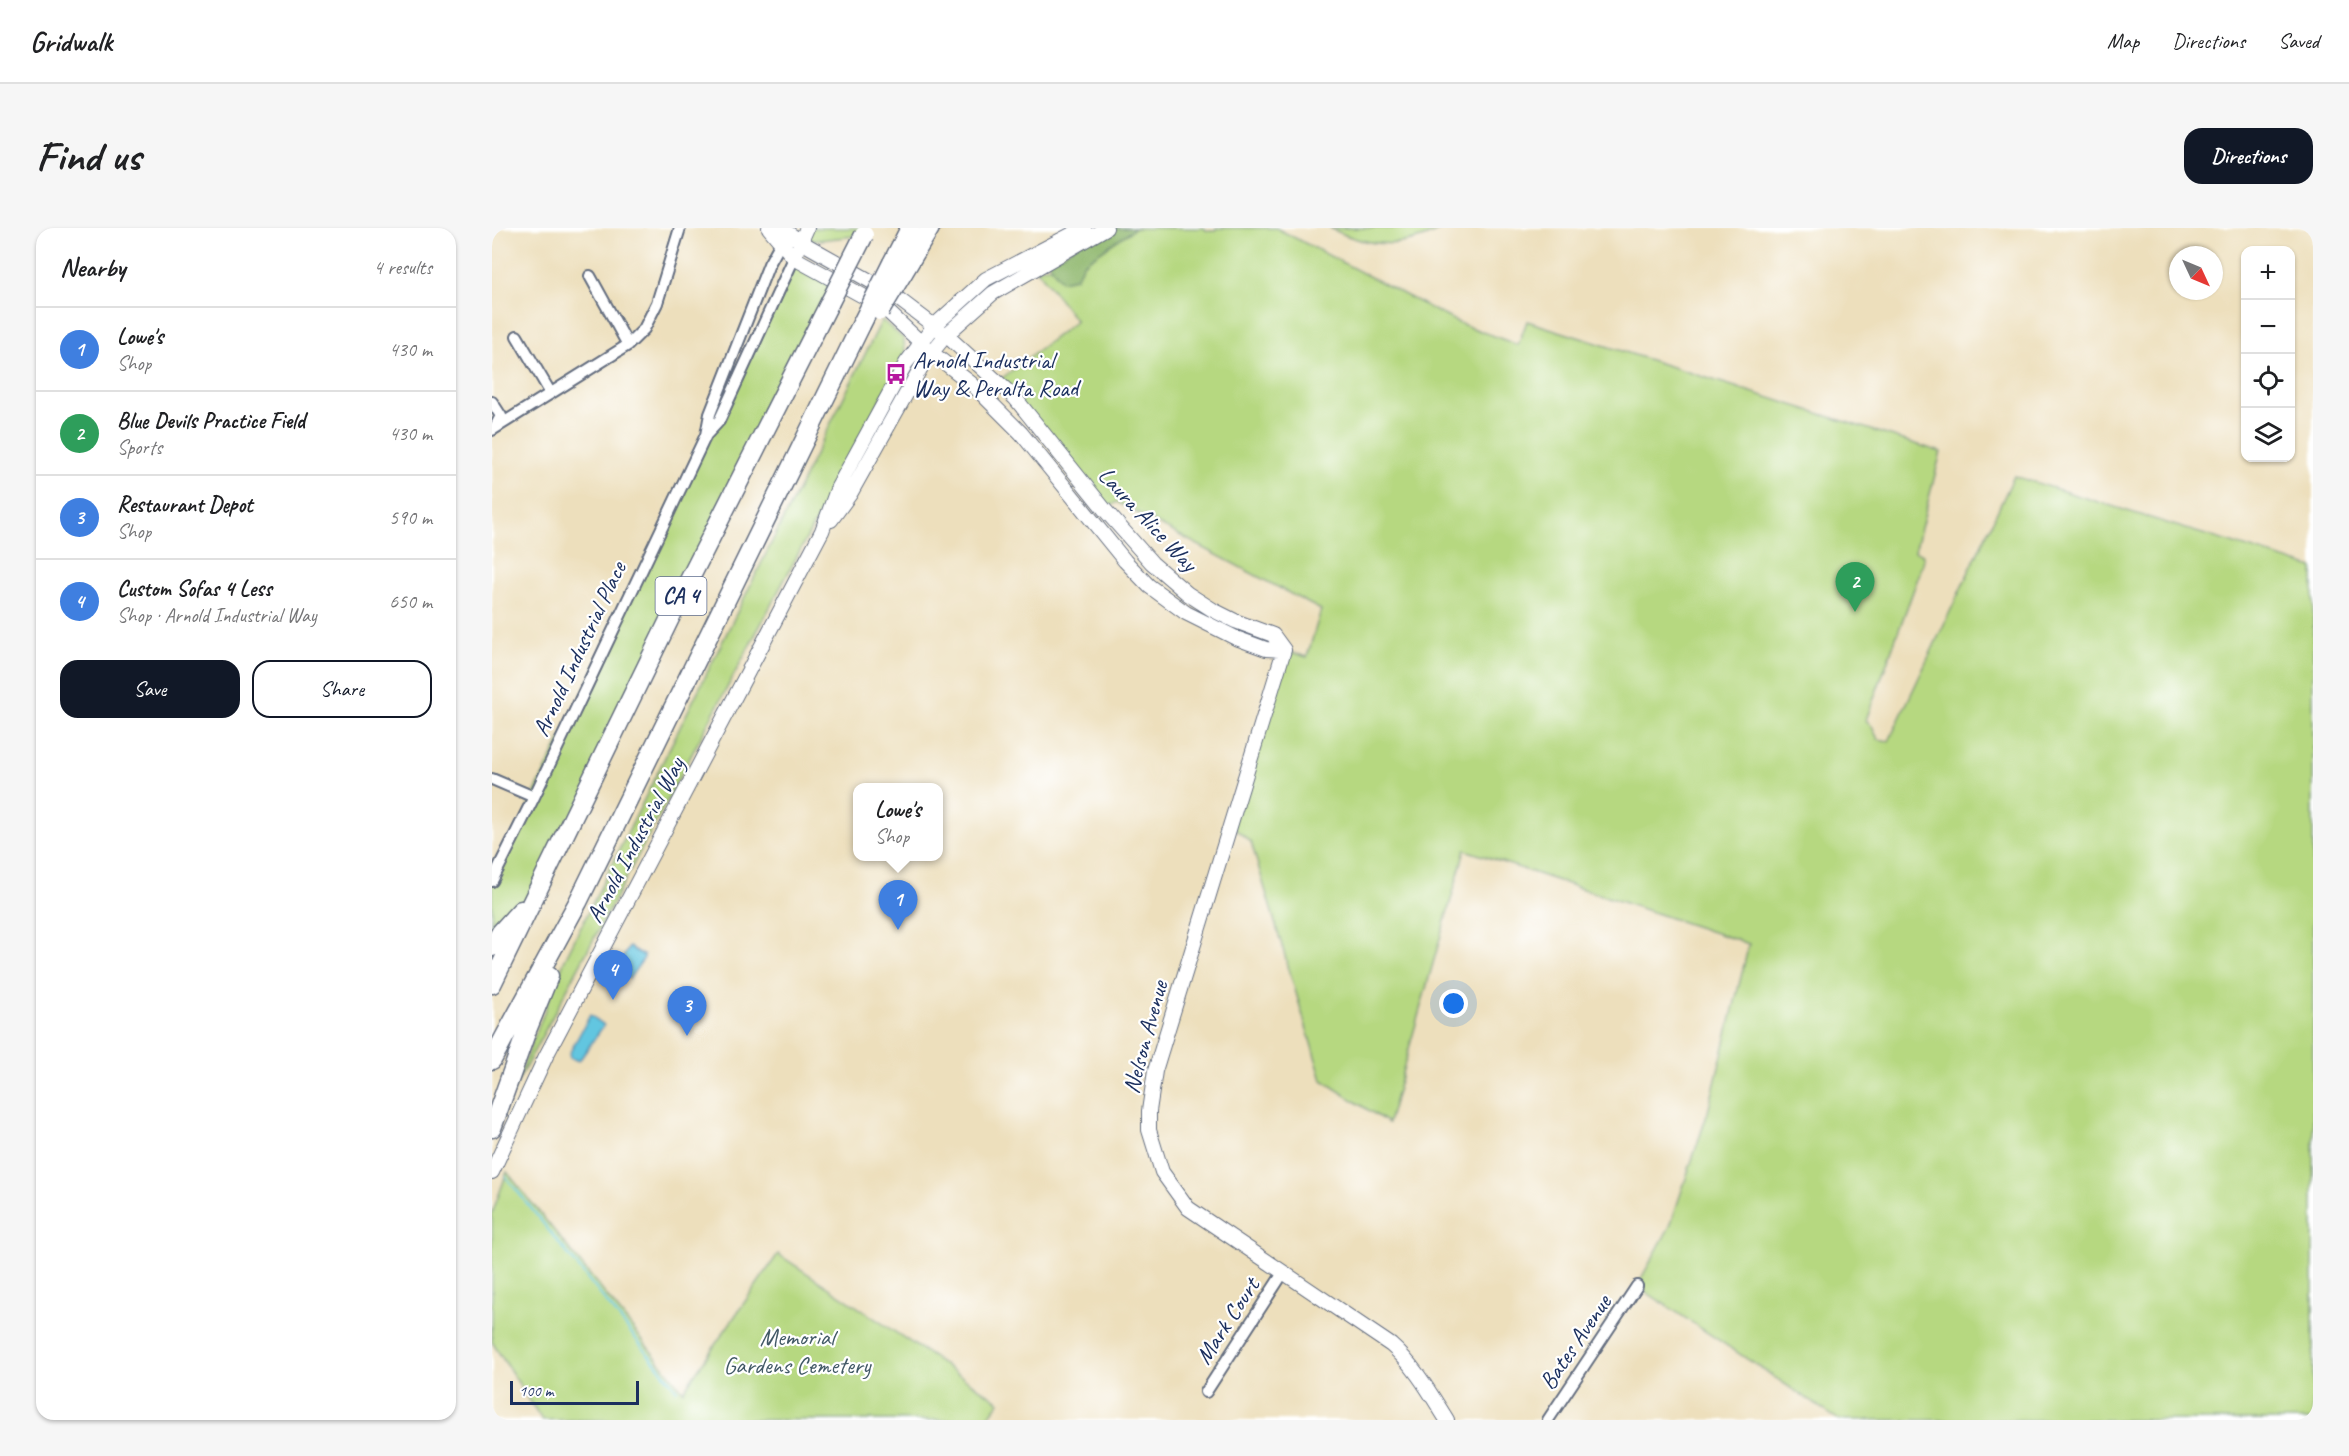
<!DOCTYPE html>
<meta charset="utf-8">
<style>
:root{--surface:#fff;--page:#f6f6f6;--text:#202124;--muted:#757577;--line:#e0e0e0;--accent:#111827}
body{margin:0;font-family:Caveat,sans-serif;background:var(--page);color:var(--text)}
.controls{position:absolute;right:18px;top:18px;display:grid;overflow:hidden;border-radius:12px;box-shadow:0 2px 4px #0004}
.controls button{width:54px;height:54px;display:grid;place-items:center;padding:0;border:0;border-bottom:2px solid var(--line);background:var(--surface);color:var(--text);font:30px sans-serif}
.compass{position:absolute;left:1677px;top:18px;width:54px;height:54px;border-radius:50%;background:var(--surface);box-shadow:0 2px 4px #0004;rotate:134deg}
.scale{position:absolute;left:18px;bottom:15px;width:129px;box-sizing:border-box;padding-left:6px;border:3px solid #1b2f5e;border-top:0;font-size:16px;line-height:21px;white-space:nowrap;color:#1b2f5e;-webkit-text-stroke:4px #fff;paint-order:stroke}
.you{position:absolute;left:962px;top:776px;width:21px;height:21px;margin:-15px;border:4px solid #fff;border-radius:50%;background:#1a73e8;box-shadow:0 0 0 9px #1a73e833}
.badge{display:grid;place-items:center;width:39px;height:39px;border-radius:50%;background:var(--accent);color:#fff;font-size:20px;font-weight:700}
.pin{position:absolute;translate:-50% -50px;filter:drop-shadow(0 2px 3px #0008)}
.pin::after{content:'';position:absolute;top:32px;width:21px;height:18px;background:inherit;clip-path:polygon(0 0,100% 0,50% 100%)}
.popup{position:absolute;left:361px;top:555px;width:90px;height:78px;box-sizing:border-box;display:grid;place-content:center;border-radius:12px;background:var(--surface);filter:drop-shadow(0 2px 4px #0005);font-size:20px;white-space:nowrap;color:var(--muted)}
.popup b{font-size:22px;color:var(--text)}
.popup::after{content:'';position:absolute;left:50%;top:100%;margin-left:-12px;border:12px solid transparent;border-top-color:var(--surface)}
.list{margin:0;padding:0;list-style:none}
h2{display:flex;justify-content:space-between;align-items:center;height:78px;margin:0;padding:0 24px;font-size:26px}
h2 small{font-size:20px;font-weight:400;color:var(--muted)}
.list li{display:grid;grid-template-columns:39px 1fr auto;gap:18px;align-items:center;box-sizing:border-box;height:84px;padding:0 24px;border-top:2px solid var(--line)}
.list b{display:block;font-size:22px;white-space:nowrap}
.list p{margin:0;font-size:20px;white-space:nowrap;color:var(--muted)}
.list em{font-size:20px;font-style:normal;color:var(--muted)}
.actions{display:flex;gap:12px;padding:18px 24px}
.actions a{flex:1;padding:14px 0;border:2px solid var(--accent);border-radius:18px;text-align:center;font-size:21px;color:var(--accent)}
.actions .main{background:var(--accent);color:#fff}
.icon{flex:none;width:33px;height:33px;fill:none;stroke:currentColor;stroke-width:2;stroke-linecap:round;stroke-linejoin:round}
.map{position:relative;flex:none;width:1821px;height:1192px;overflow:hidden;border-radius:18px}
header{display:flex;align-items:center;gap:36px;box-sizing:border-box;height:84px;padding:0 30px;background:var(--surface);border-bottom:2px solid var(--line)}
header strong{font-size:28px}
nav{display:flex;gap:33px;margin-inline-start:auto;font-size:21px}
.intro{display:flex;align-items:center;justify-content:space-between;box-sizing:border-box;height:144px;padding:0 36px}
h1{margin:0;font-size:42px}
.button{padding:15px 27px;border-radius:18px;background:var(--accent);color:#fff;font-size:21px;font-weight:700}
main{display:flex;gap:36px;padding:0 36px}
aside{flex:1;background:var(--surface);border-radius:18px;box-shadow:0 2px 4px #0004}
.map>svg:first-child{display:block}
</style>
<header>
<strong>Gridwalk</strong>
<nav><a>Map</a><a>Directions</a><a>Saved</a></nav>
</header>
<div class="intro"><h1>Find us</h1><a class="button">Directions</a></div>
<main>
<aside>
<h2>Nearby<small>4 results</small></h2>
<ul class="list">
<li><span class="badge" style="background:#3f7fe0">1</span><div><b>Lowe's</b><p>Shop</p></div><em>430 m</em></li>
<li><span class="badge" style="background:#2e9e5b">2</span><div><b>Blue Devils Practice Field</b><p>Sports</p></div><em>430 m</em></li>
<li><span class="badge" style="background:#3f7fe0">3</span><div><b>Restaurant Depot</b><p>Shop</p></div><em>590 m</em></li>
<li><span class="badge" style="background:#3f7fe0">4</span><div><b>Custom Sofas 4 Less</b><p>Shop · Arnold Industrial Way</p></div><em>650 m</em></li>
</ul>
<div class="actions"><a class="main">Save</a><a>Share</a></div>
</aside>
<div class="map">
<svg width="1821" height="1192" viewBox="0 0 1821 1192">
<rect width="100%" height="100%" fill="#fff"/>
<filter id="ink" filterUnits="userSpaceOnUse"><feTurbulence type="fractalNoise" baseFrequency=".0167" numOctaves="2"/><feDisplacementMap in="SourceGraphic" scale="12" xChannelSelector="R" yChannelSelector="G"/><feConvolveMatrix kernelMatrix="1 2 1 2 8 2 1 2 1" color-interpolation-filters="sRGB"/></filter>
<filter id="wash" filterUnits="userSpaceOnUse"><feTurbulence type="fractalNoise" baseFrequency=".008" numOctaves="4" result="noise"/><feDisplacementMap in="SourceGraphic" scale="24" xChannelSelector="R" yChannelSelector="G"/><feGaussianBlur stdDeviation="1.35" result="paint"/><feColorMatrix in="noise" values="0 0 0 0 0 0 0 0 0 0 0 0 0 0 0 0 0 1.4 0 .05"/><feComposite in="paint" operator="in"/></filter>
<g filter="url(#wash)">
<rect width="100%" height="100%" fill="#eddfbc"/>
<path fill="#b6d880" stroke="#68846f" stroke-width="1.5" d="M 315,0 L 372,0 L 372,7 L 309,14 Z
M 643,0 L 712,0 L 715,3 L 724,3 L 724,0 L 784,0 L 967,95 L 1026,117 L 1035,93 L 1449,224 L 1423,323 L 1432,327 L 1431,336 L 1374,492 L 1379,497 L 1386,511 L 1397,513 L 1522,248 L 1821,340 L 1821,1192 L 1347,1192 L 1145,1058 L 1178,998 L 1216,884 L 1257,716 L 973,622 L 896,895 L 830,852 L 759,614 L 739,598 L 792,422 L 815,429 L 829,382 L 625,274 L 613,282 L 505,154 L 584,93 L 544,40 L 592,35 Z
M 838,0 L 951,0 C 913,22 876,20 838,0 Z
M 302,30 L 344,54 L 45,665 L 0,719 L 0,653 L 128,388 L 227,193 Z
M 390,92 L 412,111 L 413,125 L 22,861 L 73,731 Z
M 15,944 L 191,1163 L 286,1026 L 508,1174 L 494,1192 L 50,1192 L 0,1114 L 0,986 Z"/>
<path fill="#90b86e" stroke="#567466" stroke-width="1.5" d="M 614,0 L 643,0 L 592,35 L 584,50 L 569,53 L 556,34 Z"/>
<path fill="#62c6e0" stroke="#3e7a9f" stroke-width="1.5" d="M 137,719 L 152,728 L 152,730 L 137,751 L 124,741 Z
M 98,787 L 112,797 L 87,833 L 78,830 L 77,826 Z"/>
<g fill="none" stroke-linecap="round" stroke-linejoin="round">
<path stroke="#62c6e0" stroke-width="2" d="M 14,949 L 185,1162"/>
</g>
</g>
<g filter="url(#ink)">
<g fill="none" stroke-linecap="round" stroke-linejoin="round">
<defs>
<path id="street" d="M 98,48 L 136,117
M 25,108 L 58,164
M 0,174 L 9,188 L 3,199
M 0,202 L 136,117 L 152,101 L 165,75 L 188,0
M 214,207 L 227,193 L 302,30
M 0,551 L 42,569
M 0,653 L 42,569 L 214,207 L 218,186 L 277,36 L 292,9
M 714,1164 L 791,1045
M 1056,1192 L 1145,1058"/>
<path id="secondary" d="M 277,0 L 302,30 L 391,79 L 440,125 L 480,156 L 529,205 L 633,333 L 657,358 L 694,385 L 744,410 L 774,421 L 792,422
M 289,0 L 309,14 L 396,63 L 454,107 L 523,170 L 613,282 L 660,335 L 696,366 L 721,382 L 743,393 L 781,407 L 792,422
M 305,22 L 315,0
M 339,292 L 358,266 L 432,134 L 454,107 L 501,65 L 614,0
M 792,422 L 663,843 L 657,883 L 657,902 L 670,944 L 696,980 L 899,1117 C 923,1138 938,1165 955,1192
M 0,944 L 54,828 L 330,303 L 346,259 L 414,135 L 442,98 L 494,51 L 592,0"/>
<path id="highway" d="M 400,35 L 418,0
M 411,45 L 438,0
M 0,719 L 9,704 L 29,682
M 0,756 L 181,384 L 338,74
M 0,832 L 86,674 L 369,97
M 0,900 L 35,802 L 57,748"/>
</defs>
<use href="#street" stroke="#646d7f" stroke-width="14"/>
<use href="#secondary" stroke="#646d7f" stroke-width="16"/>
<use href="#highway" stroke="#646d7f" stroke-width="21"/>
<use href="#street" stroke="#fff" stroke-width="10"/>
<use href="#secondary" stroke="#fff" stroke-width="14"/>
<use href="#highway" stroke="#fff" stroke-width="18"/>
<defs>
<path id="highway-bridge" d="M 338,74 L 372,7
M 388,83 L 411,45
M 369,97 L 400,35"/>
</defs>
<use href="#highway-bridge" stroke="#646d7f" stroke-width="21" stroke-linecap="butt"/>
<use href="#highway-bridge" stroke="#fff" stroke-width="18"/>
</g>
</g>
<defs>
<symbol id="bus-bare" viewBox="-9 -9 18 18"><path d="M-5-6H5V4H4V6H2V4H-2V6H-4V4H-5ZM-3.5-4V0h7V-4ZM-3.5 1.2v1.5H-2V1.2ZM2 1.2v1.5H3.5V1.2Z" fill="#b5179e" stroke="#fff" stroke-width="2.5" paint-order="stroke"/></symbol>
</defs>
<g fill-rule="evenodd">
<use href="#bus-bare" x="389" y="131" width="30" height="30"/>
</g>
<g text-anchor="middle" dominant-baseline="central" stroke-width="4.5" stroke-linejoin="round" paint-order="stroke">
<rect fill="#fff" stroke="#5f6d8e" stroke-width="1.5" x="163.5" y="349" width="51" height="38" rx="4.5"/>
<g font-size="22" font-weight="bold" fill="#1b2f5e">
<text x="189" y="368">CA 4</text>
</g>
<g font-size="24" fill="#1b2f5e" stroke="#fff" text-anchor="start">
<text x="421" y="132">Arnold Industrial<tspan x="421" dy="28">Way &amp; Peralta Road</tspan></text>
</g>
<g font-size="24" fill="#1b2f5e" stroke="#fff">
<text transform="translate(656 291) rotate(47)">Laura Alice Way</text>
<text transform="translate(87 421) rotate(-65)">Arnold Industrial Place</text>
<text transform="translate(143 612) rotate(-62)">Arnold Industrial Way</text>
<text transform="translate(653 809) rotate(-75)">Nelson Avenue</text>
<text transform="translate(735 1093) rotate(-57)">Mark Court</text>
<text transform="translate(1083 1114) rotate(-56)">Bates Avenue</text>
</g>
<g font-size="24" fill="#425966" stroke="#fff">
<text x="305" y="1109">Memorial<tspan x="305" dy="28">Gardens Cemetery</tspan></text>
</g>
</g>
</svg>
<div class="controls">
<button>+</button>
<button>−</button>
<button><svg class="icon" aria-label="locate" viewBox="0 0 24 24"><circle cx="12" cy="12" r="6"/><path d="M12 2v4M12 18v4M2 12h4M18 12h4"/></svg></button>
<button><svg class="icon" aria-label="layers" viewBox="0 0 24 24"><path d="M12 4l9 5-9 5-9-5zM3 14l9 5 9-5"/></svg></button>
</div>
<svg class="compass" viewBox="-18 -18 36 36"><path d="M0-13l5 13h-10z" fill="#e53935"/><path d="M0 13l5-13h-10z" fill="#757577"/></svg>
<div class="scale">100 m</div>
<div class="you"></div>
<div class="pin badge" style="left:406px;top:702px;background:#3f7fe0">1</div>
<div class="popup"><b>Lowe's</b>Shop</div>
<div class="pin badge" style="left:1363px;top:384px;background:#2e9e5b">2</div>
<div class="pin badge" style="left:195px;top:808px;background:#3f7fe0">3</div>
<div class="pin badge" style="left:121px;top:772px;background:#3f7fe0">4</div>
</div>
</main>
